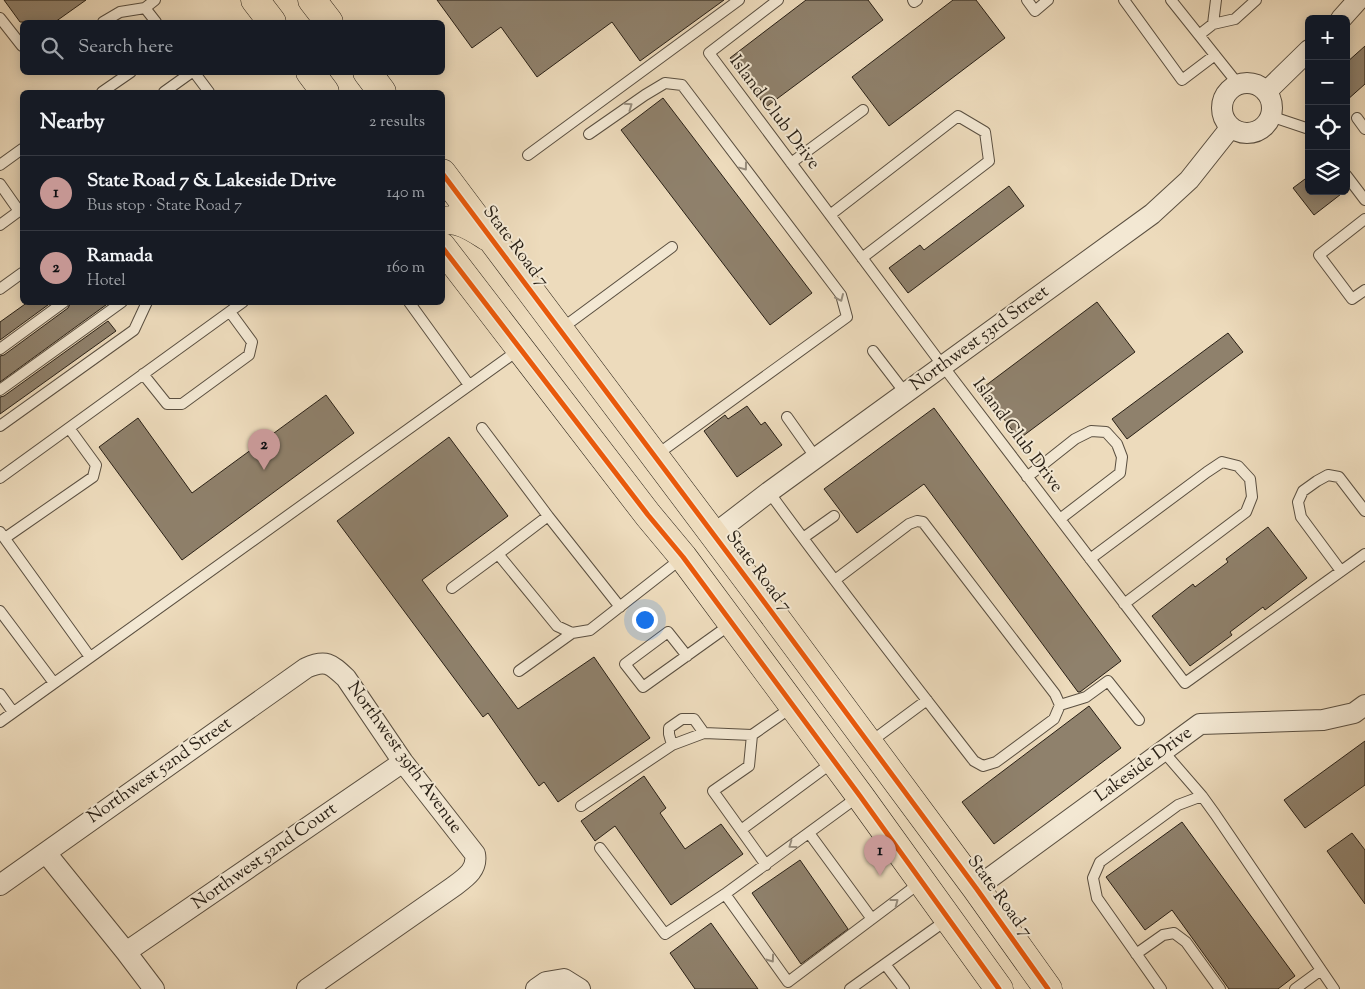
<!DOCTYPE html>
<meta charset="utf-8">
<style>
:root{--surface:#171b24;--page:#242831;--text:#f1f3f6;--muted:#9ea1a6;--line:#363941;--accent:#c59692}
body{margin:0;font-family:"Sorts Mill Goudy",serif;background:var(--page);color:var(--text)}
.controls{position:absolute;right:15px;top:15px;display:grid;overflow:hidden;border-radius:8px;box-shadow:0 2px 12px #0003}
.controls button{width:45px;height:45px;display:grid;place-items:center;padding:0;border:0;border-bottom:1px solid var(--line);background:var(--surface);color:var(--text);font:25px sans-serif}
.you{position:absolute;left:644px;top:619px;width:18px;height:18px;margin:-12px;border:4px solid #fff;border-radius:50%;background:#1a73e8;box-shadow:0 0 0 8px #1a73e833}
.badge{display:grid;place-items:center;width:32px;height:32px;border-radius:50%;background:var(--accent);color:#111;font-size:16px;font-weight:700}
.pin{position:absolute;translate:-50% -41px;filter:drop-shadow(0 1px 2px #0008)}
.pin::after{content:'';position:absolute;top:26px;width:18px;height:15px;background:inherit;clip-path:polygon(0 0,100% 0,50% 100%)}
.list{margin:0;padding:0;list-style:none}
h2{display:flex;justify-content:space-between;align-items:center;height:65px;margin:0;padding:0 20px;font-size:21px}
h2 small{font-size:16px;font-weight:400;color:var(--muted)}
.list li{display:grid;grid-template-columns:32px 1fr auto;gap:15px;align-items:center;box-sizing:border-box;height:75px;padding:0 20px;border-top:1px solid var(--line)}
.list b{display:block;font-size:19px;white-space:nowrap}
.list p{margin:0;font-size:16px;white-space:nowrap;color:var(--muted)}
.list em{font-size:16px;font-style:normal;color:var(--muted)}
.icon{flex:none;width:28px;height:28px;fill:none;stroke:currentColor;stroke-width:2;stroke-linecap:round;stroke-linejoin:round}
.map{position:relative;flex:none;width:1365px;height:989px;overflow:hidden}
.search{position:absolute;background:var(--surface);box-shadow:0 2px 12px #0003;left:20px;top:20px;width:425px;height:55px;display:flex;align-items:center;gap:12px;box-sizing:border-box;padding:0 18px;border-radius:8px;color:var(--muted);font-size:19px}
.panel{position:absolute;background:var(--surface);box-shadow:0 2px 12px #0003;left:20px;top:90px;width:425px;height:215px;border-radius:8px}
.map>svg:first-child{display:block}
</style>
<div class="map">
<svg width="1365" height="989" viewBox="0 0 1365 989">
<rect width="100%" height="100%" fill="#eddbbc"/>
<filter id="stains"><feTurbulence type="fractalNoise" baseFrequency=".004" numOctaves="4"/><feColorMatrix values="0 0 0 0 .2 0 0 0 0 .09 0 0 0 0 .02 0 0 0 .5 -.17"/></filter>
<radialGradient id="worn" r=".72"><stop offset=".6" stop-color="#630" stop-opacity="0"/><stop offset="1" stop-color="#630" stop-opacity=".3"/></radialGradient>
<path fill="#8f816c" stroke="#292016" d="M 4,0 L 86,0 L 55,22 L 20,22 Z
M 437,0 L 724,0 L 640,61 L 612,22 L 537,77 L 501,27 L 472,48 Z
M 806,0 L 868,0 L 883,20 L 766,107 L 730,58 Z
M 953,0 L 976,0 L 1005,38 L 889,126 L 852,77 Z
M 1365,46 L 1365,84 L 1346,101 L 1346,63 Z
M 663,98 L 812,293 L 770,325 L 621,130 Z
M 1309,176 L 1309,191 L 1345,191 L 1314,215 L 1293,188 Z
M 1009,186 L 1024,206 L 908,293 L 889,268 L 920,245 L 924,250 Z
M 28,302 L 52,302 L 0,340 L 0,322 Z
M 71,302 L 110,302 L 0,382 L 0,356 L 4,355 L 68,308 Z
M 1097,302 L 1135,352 L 1019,439 L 981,389 Z
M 108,321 L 116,331 L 0,414 L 0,397 L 4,396 Z
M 1228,333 L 1243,352 L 1127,439 L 1112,419 Z
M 326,395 L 354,433 L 182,560 L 99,447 L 138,418 L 192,493 Z
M 747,406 L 761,425 L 765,422 L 782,445 L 737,477 L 704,431 L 725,415 L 728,419 Z
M 934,408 L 1121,661 L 1080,692 L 1078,692 L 924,484 L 857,533 L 824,489 Z
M 449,437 L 508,516 L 422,580 L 518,709 L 594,657 L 650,738 L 558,802 L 544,782 L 539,786 L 488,713 L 483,717 L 337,521 Z
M 1268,527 L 1307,578 L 1265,610 L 1263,607 L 1230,632 L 1232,635 L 1190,666 L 1152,616 L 1193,584 L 1195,587 L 1228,562 L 1226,559 Z
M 1089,706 L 1121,748 L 994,844 L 962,802 Z
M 1365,741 L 1365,785 L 1305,828 L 1284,800 Z
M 644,776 L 666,808 L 660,813 L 685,849 L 721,824 L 743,854 L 671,905 L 615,826 L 595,841 L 581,821 Z
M 1182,822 L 1295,976 L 1278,989 L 1229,989 L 1172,910 L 1145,930 L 1106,877 Z
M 1352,833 L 1365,850 L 1365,904 L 1327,851 Z
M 800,860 L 848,929 L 801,964 L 752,893 Z
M 711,923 L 758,989 L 695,989 L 670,953 Z"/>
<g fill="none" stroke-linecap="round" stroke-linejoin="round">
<defs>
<path id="lane" d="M 778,0 L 709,53 L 943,366 L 1185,683 L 1365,554
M 913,0 L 914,2 L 917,0
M 1027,0 L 1035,11 L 1048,0
M 1124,0 L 1182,80 L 1215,55
M 1171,0 L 1238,84
M 145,8 L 156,22
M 0,18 L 22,46
M 103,22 L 120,12 L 145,8 L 155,0
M 1213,24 L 1216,0
M 1199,35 L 1213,24 L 1235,19 L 1256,0
M 194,72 L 209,92
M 102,92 L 131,72
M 164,92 L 192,72
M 1270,116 L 1309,129
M 1357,118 L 1365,129
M 589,134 L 645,95 L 665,83 L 682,85 L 841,295 L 847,317 L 655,456
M 528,155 L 739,0
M 791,163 L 863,110
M 0,165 L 22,149
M 1346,175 L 1365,200
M 0,184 L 19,211 L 0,225
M 830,215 L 958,116 L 985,132 L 989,161 L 862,258
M 1365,219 L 1319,255 L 1352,299 L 1365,290
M 0,289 L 22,273
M 409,302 L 469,385
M 561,329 L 672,247
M 0,349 L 64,302
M 873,351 L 906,394
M 143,374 L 167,404 L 182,404 L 249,355 L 252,342 L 230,312
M 0,390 L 122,302
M 787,417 L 816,458
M 0,426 L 134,330 L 147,302
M 482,428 L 548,516
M 1027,477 L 1075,439 L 1091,431 L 1106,432 L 1117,444 L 1122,457 L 1120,473 L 1060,519
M 0,478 L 243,302
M 769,492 C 835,583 905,672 974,761 L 983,766 L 996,762 L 1054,719 L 1060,705 L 1055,694 L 923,522 L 917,521 L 909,524 L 835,580
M 0,532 L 90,657
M 5,538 L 93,477 L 96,465 L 69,428
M 803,538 L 834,516
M 1090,559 L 1207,472 L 1222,462 L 1238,466 L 1250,479 L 1252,497 L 1246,512 L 1124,604
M 1341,571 L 1301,517 L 1298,502 L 1303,491 L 1317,481 L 1328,475 L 1339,477 L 1365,511
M 452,588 L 498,554
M 620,607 L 548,516 L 498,554 L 557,626 L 572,633 L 590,630 L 682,558
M 0,611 L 54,683
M 687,656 L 668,632 L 625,664 L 643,687 L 731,624
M 519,671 L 572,633
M 0,694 L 13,712
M 1060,705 L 1086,697 L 1108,681 L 1139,720
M 0,722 L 520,349
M 869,743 L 927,700
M 672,745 L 669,734 L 669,728 L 682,719 L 694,719 L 704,733
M 1163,751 L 1202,796
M 859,796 L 725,894 L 788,982 L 921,882
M 581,806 L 672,745 L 704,733 L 752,735
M 741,830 L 833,762
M 809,833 L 872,919
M 600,848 L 665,934 L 725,894
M 766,865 L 713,791 L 749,766 L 752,735 L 792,707
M 1136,954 L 1163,935 L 1174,933 L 1186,942 L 1220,989
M 885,964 L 904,989
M 850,989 L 948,919
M 1161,989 L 1097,898 L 1093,878 L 1100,862 L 1178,805 L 1202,796 L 1215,814 L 1334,989
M 1295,989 L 1321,970"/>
<path id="street" d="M 1341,19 L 1358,0
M1222 108a25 25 0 1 1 50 0a25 25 0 1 1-50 0Z
M 1266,92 L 1309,50
M 713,535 L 769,492 L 1152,214 L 1189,180 L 1231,127
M 46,853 L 126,952 L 154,989
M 0,885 L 306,668 C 326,659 331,664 346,678 L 403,762 L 475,854 C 478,870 465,878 453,887 L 307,989
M 976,888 L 1200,724 L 1323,720 L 1354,713 L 1365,705
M 126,952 L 403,762
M 536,989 L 546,982 L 564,979 L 580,989"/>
<path id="primary" d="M 255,0 L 272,22
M 312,0 L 329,22
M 310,72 L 325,92
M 367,72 L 382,92
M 442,173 L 753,587 L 976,888 L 1048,989
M 442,221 C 459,217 475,229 488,237
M 442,247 L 648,515 L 683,557 L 860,796 L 999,989"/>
</defs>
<use href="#lane" stroke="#5a4f40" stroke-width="12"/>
<use href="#street" stroke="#5a4f40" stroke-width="22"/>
<use href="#primary" stroke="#292016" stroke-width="29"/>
<use href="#lane" stroke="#f3e8d3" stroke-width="10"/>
<use href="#street" stroke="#f3e8d3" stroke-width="20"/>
<use href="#primary" stroke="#eddbbc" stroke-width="28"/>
<defs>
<path id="cycleway" d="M 442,173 L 753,587 L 976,888 L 1048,989
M 442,247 L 648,515 L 683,557 L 860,796 L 999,989"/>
</defs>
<use href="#cycleway" stroke="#f3e8d3" stroke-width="8"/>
<use href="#cycleway" stroke="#e8590c" stroke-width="5"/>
</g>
<defs><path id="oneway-chevron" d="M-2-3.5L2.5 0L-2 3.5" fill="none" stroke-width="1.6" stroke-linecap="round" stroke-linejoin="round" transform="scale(1.25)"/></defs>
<g stroke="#988e7e">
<use href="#oneway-chevron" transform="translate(629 106) rotate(-35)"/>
<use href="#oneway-chevron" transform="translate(744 167) rotate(53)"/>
<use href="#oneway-chevron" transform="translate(840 298) rotate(66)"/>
<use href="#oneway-chevron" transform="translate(792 845) rotate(144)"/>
<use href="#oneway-chevron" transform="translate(895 902) rotate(-37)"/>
<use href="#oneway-chevron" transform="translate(771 959) rotate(54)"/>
</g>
<g text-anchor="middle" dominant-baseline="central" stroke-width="4" stroke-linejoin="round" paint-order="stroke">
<g font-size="18" fill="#292016" stroke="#f3e8d3">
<text transform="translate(774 113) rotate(53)">Island Club Drive</text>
<text transform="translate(515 247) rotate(53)">State Road 7</text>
<text transform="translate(980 339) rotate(-36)">Northwest 53rd Street</text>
<text transform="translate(1017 436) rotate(53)">Island Club Drive</text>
<text transform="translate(758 572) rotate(53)">State Road 7</text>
<text transform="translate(404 758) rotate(54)">Northwest 39th Avenue</text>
<text transform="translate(1144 765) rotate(-36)">Lakeside Drive</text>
<text transform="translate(160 771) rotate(-35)">Northwest 52nd Street</text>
<text transform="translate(265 857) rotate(-35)">Northwest 52nd Court</text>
<text transform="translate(999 897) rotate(54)">State Road 7</text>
</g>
</g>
<rect width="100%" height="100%" filter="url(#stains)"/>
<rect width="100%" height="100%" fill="url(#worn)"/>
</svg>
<div class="controls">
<button>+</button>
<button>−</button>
<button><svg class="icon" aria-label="locate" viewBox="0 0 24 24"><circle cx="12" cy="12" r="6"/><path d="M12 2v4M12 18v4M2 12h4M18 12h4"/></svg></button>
<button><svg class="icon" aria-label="layers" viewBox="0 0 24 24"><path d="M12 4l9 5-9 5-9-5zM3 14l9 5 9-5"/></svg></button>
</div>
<div class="you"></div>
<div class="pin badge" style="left:880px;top:876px">1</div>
<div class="pin badge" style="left:264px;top:470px">2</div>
<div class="search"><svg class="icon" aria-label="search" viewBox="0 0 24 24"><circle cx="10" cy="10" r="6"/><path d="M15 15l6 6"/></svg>Search here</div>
<section class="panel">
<h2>Nearby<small>2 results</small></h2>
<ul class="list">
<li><span class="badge">1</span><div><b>State Road 7 &amp; Lakeside Drive</b><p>Bus stop · State Road 7</p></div><em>140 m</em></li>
<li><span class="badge">2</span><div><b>Ramada</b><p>Hotel</p></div><em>160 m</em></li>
</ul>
</section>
</div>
